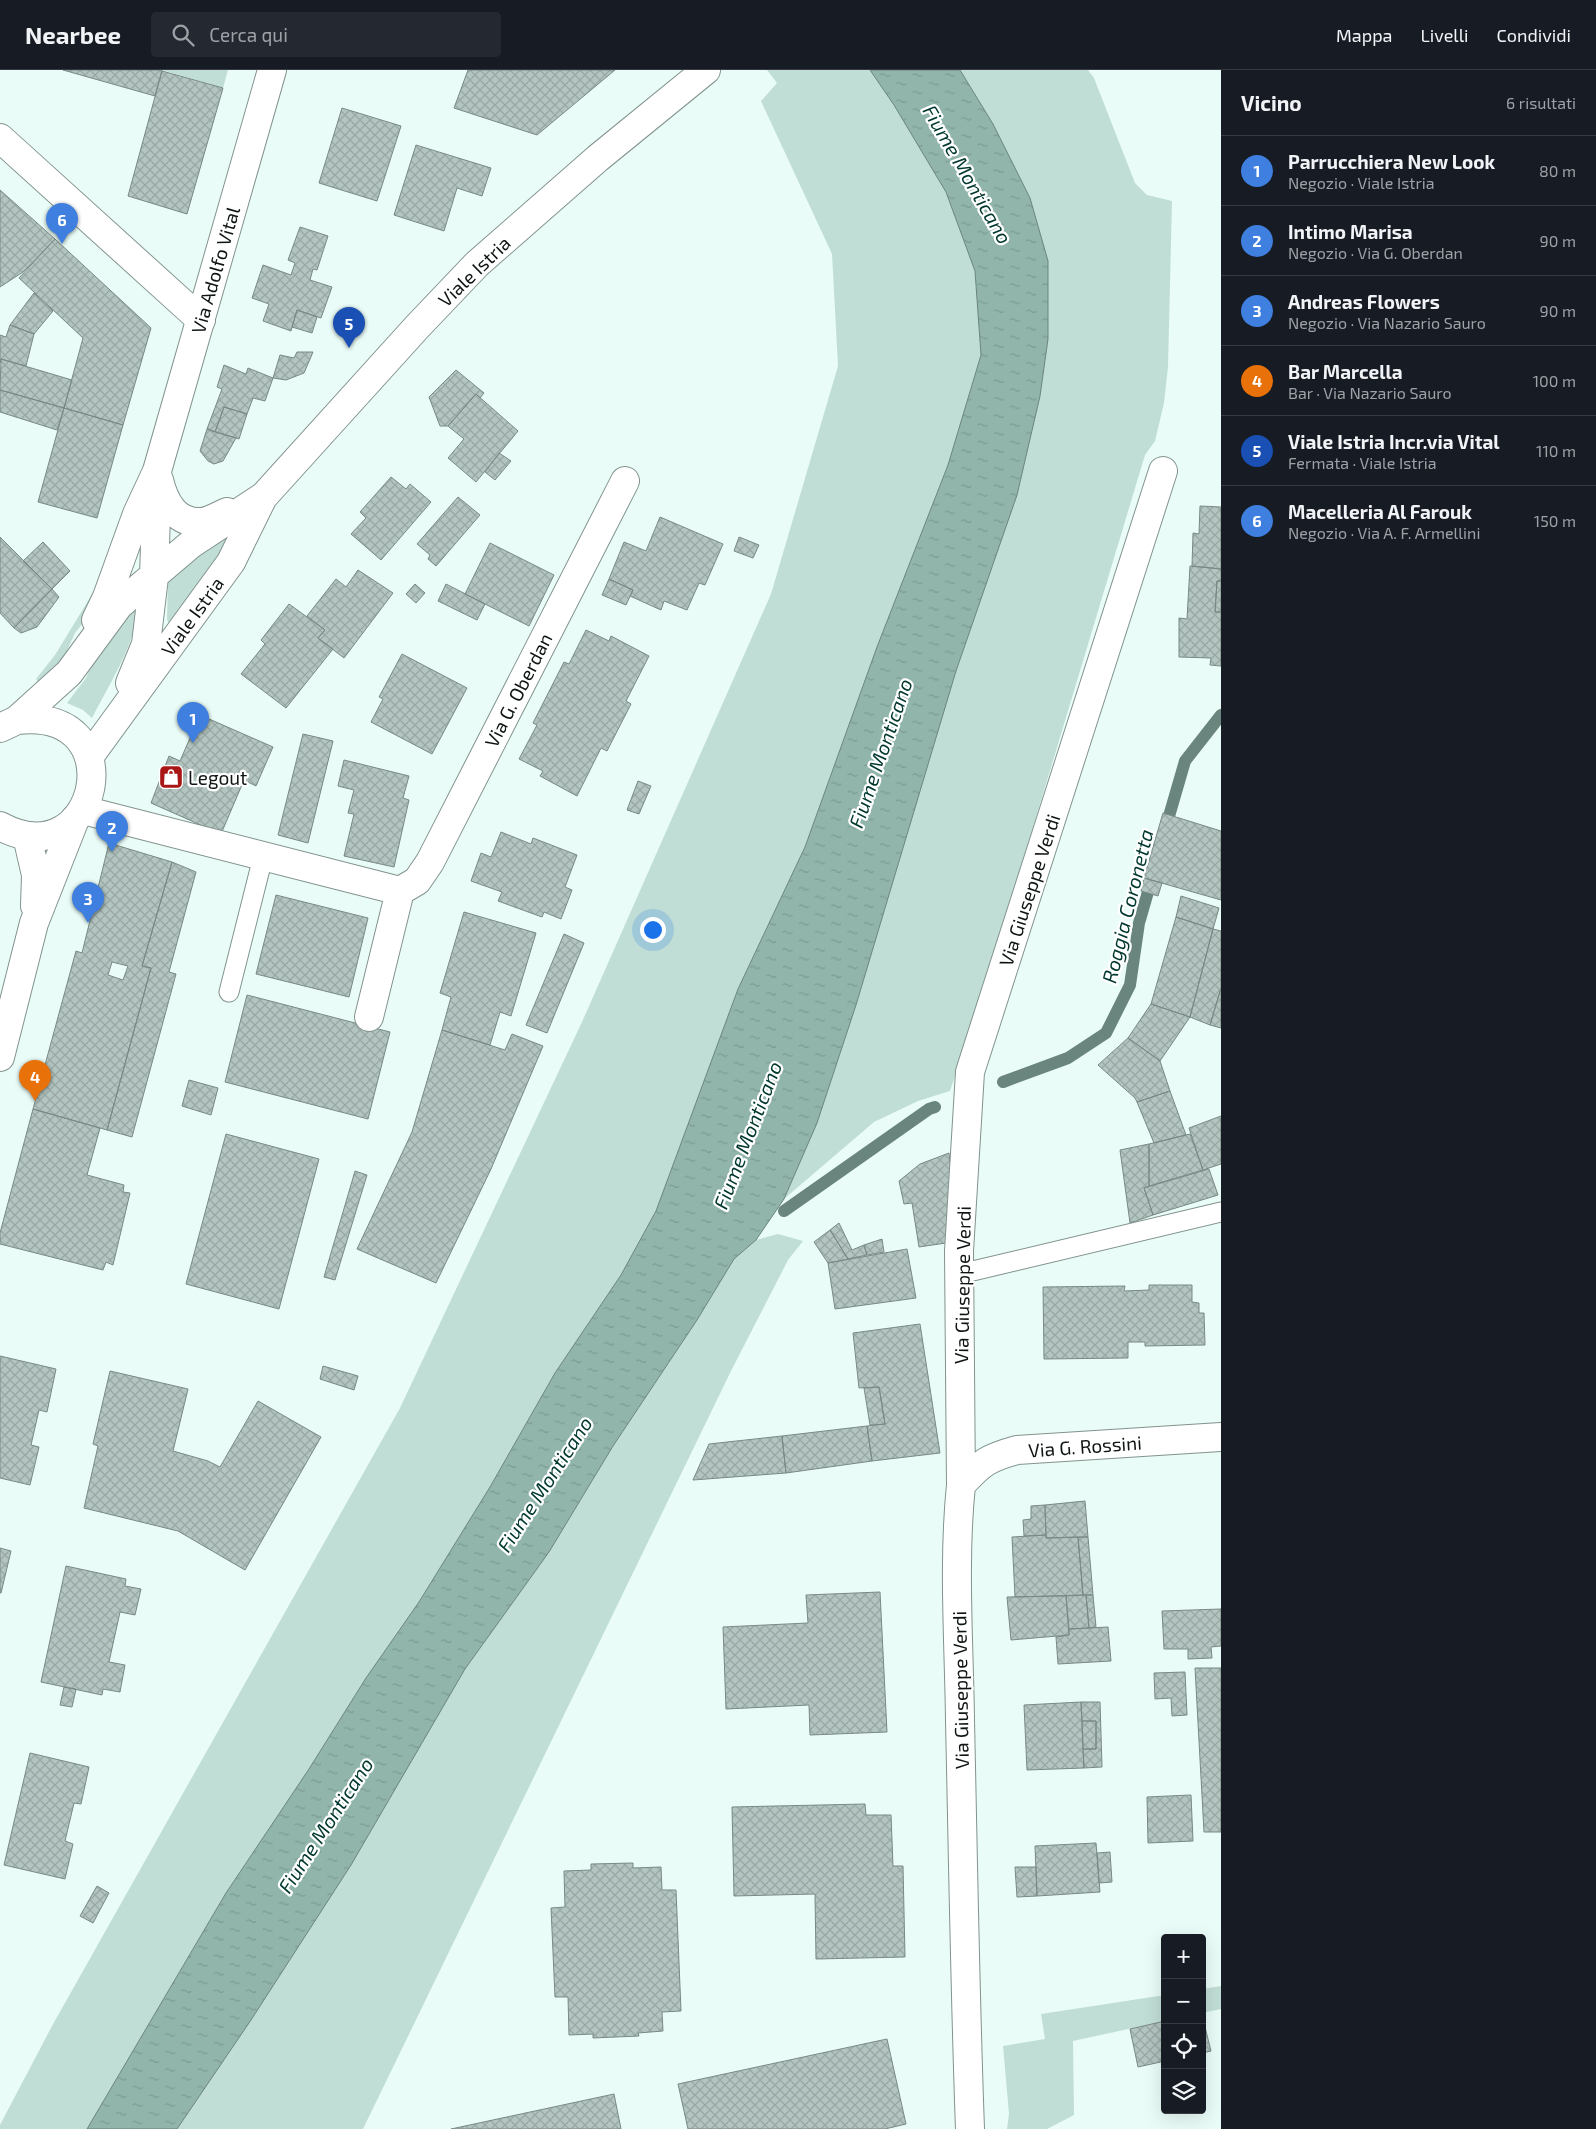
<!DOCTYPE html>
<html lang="it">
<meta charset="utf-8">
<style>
:root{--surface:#171b24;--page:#242831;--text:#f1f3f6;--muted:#9ea1a6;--line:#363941;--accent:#7c3aed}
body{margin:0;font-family:"Exo 2",sans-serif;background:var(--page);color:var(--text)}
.controls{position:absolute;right:15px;bottom:15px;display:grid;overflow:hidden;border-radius:5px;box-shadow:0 5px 20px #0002}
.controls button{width:45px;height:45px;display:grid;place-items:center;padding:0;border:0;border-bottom:1px solid var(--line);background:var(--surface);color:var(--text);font:25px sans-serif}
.you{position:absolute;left:652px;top:859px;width:18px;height:18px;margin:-12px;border:4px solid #fff;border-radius:50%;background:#1a73e8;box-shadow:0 0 0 8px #1a73e833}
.badge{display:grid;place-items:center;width:32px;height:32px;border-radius:50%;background:var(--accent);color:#fff;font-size:16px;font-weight:700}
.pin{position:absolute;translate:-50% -41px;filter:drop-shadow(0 1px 2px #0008)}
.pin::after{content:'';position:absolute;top:26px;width:18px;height:15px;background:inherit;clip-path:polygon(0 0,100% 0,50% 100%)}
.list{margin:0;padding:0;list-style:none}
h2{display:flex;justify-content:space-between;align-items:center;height:65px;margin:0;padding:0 20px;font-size:21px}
h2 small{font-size:16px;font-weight:400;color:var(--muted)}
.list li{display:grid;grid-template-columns:32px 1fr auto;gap:15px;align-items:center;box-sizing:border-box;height:70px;padding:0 20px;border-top:1px solid var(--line)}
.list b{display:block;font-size:19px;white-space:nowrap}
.list p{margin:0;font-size:16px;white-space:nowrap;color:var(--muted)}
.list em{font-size:16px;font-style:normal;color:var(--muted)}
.icon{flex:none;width:28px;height:28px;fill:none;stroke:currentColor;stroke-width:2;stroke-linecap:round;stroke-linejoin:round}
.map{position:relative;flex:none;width:1221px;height:2059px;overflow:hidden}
header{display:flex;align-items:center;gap:30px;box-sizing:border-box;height:70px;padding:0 25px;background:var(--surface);border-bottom:1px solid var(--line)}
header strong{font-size:24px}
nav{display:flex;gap:28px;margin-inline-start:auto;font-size:18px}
.search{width:350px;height:45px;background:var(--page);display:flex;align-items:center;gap:12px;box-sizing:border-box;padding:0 18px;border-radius:5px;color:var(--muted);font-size:19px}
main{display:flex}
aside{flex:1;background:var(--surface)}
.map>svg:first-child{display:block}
</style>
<header>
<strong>Nearbee</strong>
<div class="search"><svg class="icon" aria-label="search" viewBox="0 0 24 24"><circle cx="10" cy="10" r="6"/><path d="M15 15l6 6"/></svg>Cerca qui</div>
<nav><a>Mappa</a><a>Livelli</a><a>Condividi</a></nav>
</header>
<main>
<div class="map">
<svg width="1221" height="2059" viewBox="0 0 1221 2059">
<defs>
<pattern id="water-ripples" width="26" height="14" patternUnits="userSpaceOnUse" patternTransform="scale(1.25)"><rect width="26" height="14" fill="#91b5ab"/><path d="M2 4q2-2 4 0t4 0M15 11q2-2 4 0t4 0" fill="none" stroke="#7c9b92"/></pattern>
<pattern id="building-cross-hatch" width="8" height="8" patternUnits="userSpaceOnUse" patternTransform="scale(1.25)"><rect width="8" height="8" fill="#b3c5c0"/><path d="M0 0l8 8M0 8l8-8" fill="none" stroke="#99a8a4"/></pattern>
</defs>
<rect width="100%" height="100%" fill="#e9fcf7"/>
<path fill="#c1ded6" d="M 162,0 L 228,0 L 223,18 Z
M 767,0 L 870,0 L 894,35 L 946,122 L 975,201 L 981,285 L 948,395 L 877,577 L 805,777 L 738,919 L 656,1141 L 621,1205 L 555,1303 L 490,1417 L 419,1532 L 366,1608 L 309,1699 L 226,1823 L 87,2059 L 0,2059 L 0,2055 L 52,1956 L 400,1338 L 582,952 L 771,524 L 838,296 L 832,184 L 761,31 L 777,13 Z
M 960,0 L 1088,0 L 1094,8 L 1135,113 L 1147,125 L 1172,131 L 1168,297 L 1164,333 L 1155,371 L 1145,385 L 990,900 L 950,1021 L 918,1031 L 874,1052 L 784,1129 L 817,1053 L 856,935 L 956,601 L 1017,425 L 1040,326 L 993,54 Z
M 226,464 L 230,469 L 228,473 L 169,555 L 167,549 L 168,509 Z
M 91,526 L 92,536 L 86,549 L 75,563 L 61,594 L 39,613 L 36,609 L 55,585 Z
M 135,534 L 140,536 C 133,577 111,612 92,648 L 83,640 L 67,633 L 86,608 L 95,587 Z
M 778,1164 L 803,1171 L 788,1190 L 731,1301 L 363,2059 L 177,2059 L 251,1950 L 465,1599 L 549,1482 L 613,1376 L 697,1250 L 734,1189 L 756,1170 Z
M 1221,1916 L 1221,1939 L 1202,1943 L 1202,1919 Z
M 1165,1925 L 1165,1951 L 1073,1971 L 1074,2045 L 1047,2059 L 1007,2059 L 1009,2044 L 1003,1976 L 1045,1969 L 1041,1944 Z"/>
<path fill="url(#water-ripples)" stroke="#6a857e" d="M 870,0 L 960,0 L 993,54 L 1030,128 L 1048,191 L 1048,269 L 1040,326 L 1017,425 L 956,601 L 856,935 L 817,1053 L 784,1129 L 756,1170 L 734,1189 L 697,1250 L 613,1376 L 549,1482 L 465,1599 L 351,1795 L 251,1950 L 177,2059 L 87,2059 L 226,1823 L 309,1699 L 366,1608 L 419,1532 L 490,1417 L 555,1303 L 621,1205 L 656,1141 L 738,919 L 805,777 L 877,577 L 948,395 L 981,285 L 975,201 L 946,122 L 894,35 Z"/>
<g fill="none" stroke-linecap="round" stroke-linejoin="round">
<path stroke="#6a857e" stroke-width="12" d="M 1165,760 L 1185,691 L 1221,645
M 1003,1012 L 1068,988 L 1106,963 L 1130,915 L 1139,853 L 1152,808
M 784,1141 L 929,1039 L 935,1037"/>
</g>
<path fill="url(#building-cross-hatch)" stroke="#798a85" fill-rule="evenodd" d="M 63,0 L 162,0 L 155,26 Z
M 468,0 L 615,0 L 537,65 L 454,38 Z
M 162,1 L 223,18 L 187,144 L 128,126 Z
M 342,38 L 401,56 L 377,131 L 319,113 Z
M 416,75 L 491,98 L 482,126 L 457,118 L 444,161 L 394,145 Z
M 0,120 L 55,169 L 23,202 L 0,217 Z
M 300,157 L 328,166 L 317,200 L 313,199 L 310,210 L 332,217 L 321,248 L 297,240 L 291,261 L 263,251 L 269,234 L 252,228 L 263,195 L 291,205 L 295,193 L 288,190 Z
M 55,169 L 151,258 L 123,355 L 64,338 L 83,268 L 19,208 Z
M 34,223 L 53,241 L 34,264 L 10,255 Z
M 297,240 L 317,247 L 312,263 L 292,257 Z
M 10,255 L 34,264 L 26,296 L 1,289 L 0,293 L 0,265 L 6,267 Z
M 297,282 L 313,282 L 304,303 L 286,310 L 273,308 L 280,285 L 294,288 Z
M 1,289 L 72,310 L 64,338 L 0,320 Z
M 224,295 L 246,304 L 248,298 L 273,308 L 265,331 L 253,328 L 247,344 L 224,337 L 215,362 L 207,359 L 222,319 L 217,317 Z
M 456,300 L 484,323 L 480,328 L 476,324 L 448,356 L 440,356 L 429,327 Z
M 0,320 L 64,338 L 57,360 L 0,342 Z
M 476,324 L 518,361 L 476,412 L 448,388 L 464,369 L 448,356 Z
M 224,337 L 247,344 L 239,369 L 215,362 Z
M 64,338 L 123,355 L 97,448 L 38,432 Z
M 207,359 L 236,368 L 223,391 L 214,394 L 208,391 L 200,381 Z
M 499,383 L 511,391 L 495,410 L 485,402 Z
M 391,407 L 406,419 L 410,414 L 431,432 L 381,490 L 351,464 L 366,448 L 360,442 Z
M 458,427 L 480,445 L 436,496 L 428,489 L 430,485 L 417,474 Z
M 1200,436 L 1221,437 L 1221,499 L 1192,496 L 1193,463 L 1199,464 Z
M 660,447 L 723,474 L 705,515 L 699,513 L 687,540 L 664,531 L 661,540 L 630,526 L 633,520 L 609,509 L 624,472 L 646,481 Z
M 0,467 L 52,519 L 14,558 L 0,543 Z
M 739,467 L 759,475 L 753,488 L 734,481 Z
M 43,472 L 70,501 L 52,519 L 23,491 Z
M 490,473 L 554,505 L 529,556 L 465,524 Z
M 1190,496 L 1221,499 L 1221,511 L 1217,511 L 1215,542 L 1221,542 L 1221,596 L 1210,595 L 1211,588 L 1179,587 L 1179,548 L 1187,549 Z
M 358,500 L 393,523 L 344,588 L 318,568 L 325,560 L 307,546 L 336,509 L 346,517 Z
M 609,509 L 633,520 L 626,535 L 602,525 Z
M 1217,511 L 1221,511 L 1221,542 L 1215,542 Z
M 415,514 L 425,523 L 416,533 L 406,524 Z
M 446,514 L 485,534 L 477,550 L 438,531 Z
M 52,519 L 59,527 L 37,557 L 21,563 L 14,558 Z
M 289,534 L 325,560 L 318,568 L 333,579 L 286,638 L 241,604 L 265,574 L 261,570 Z
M 586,560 L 609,571 L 611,566 L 649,586 L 626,631 L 631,634 L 607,681 L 601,678 L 577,726 L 540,706 L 543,701 L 519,689 L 537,655 L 533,653 L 564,592 L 569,594 Z
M 402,584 L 467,618 L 432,684 L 371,652 L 383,629 L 379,627 Z
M 200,645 L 273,677 L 256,716 L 244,710 L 221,764 L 151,733 L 169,686 L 180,691 Z
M 303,664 L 333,671 L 308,773 L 278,765 Z
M 344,690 L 409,706 L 403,728 L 409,730 L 394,797 L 344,786 L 354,744 L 348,743 L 354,720 L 338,716 Z
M 638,711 L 651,716 L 639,744 L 627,740 Z
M 1163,743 L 1221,761 L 1221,830 L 1144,808 Z
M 501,762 L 531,774 L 533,768 L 577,785 L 565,817 L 572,820 L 561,849 L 544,842 L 542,847 L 498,831 L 502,822 L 471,811 L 481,783 L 491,787 Z
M 109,773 L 172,792 L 142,896 L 151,898 L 107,1060 L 33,1039 L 76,881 L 82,883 ZM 112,892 L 128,896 L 123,910 L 108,905 Z
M 172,792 L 196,802 L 169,902 L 176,904 L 132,1067 L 107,1060 L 151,898 L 142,896 Z
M 1144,808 L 1162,813 L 1158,826 L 1141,821 Z
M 276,825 L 368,848 L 349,927 L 256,904 Z
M 1181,826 L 1219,838 L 1213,859 L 1176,847 Z
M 464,842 L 536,863 L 511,946 L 500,942 L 490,975 L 442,960 L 451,927 L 440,923 Z
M 1176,847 L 1213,859 L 1190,947 L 1151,934 Z
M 1213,859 L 1221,861 L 1221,918 L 1210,955 L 1190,947 Z
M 564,864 L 584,873 L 547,963 L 526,955 Z
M 1221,918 L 1221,958 L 1210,955 Z
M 247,925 L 390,962 L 368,1049 L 225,1012 Z
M 1151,934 L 1190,947 L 1160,991 L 1128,968 Z
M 442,960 L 505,980 L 512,964 L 543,976 L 491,1099 L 436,1213 L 357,1179 L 412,1062 Z
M 1128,968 L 1160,991 L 1170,1021 L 1137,1032 L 1135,1028 L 1098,995 Z
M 189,1010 L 218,1018 L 211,1045 L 182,1036 Z
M 1170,1021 L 1186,1065 L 1154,1073 L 1137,1032 Z
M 33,1039 L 100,1058 L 87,1105 L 124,1115 L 123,1122 L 130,1123 L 113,1195 L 106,1192 L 103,1200 L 0,1174 L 0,1163 Z
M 1221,1046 L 1221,1094 L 1203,1100 L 1189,1058 Z
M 226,1064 L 319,1089 L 279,1239 L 186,1214 Z
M 1190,1064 L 1203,1100 L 1149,1116 L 1149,1074 Z
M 1149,1074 L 1149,1116 L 1144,1118 L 1153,1145 L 1130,1153 L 1120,1080 Z
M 949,1083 L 952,1108 L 946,1173 L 919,1177 L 912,1133 L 904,1134 L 899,1111 L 920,1094 Z
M 1209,1099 L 1218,1125 L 1153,1145 L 1144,1118 Z
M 355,1101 L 367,1105 L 335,1210 L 324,1207 Z
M 839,1153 L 852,1180 L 864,1175 L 867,1185 L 848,1189 L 830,1160 Z
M 830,1160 L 848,1189 L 828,1193 L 814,1172 Z
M 882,1169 L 884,1182 L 867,1185 L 864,1175 Z
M 907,1179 L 916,1228 L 835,1239 L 828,1193 Z
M 1149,1215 L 1192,1215 L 1192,1232 L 1199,1233 L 1199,1243 L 1204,1243 L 1205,1275 L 1145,1276 L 1145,1272 L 1128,1272 L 1128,1288 L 1044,1289 L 1043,1217 L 1125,1216 L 1124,1221 L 1149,1220 Z
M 920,1254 L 940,1383 L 872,1391 L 867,1356 L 885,1354 L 879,1317 L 859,1318 L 853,1263 Z
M 0,1286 L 56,1299 L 47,1342 L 39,1340 L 31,1375 L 39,1377 L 30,1415 L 0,1408 Z
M 323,1296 L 358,1306 L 354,1320 L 320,1309 Z
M 110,1301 L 188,1319 L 173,1381 L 208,1391 L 220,1397 L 258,1331 L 321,1367 L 245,1500 L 178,1461 L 84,1438 L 98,1376 L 93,1374 Z
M 879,1317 L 885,1354 L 870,1355 L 864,1318 Z
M 867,1356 L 872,1391 L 786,1403 L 782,1366 Z
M 782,1366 L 786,1403 L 693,1410 L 709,1374 Z
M 1085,1431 L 1088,1467 L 1046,1468 L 1045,1435 Z
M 1045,1435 L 1046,1465 L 1024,1466 L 1023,1450 L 1031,1449 L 1031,1436 Z
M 1046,1465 L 1046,1468 L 1078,1467 L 1083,1525 L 1015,1527 L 1012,1467 Z
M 1078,1467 L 1088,1467 L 1093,1525 L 1083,1525 Z
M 0,1478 L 11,1481 L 1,1523 L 0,1523 Z
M 66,1496 L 126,1509 L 125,1516 L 141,1519 L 135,1545 L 120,1542 L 109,1592 L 125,1595 L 120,1622 L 103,1619 L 102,1625 L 41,1612 Z
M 880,1522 L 887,1662 L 810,1665 L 809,1635 L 726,1639 L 723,1557 L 808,1553 L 806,1525 Z
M 1086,1525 L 1093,1525 L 1096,1557 L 1089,1558 Z
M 1086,1525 L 1089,1558 L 1069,1559 L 1066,1526 Z
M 1066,1526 L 1069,1565 L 1011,1570 L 1007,1527 Z
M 1221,1539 L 1221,1576 L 1211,1577 L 1212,1588 L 1188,1589 L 1188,1579 L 1164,1579 L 1162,1541 Z
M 1108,1557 L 1111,1591 L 1058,1594 L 1056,1567 L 1069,1565 L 1069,1559 Z
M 1195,1598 L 1221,1598 L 1221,1762 L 1204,1762 Z
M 1185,1602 L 1187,1645 L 1172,1646 L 1171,1628 L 1155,1629 L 1154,1603 Z
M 64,1617 L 76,1619 L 72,1637 L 60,1635 Z
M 1081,1632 L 1100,1632 L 1102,1697 L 1084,1698 L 1083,1679 L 1096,1679 L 1096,1651 L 1082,1651 Z
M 1081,1632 L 1084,1698 L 1027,1700 L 1024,1635 Z
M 1082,1651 L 1096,1651 L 1096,1679 L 1083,1679 Z
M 30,1683 L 89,1697 L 81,1734 L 74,1733 L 65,1771 L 73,1774 L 65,1809 L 4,1795 Z
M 1191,1725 L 1193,1771 L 1148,1773 L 1147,1727 Z
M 865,1734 L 866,1745 L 891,1745 L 893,1796 L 903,1796 L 905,1887 L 816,1889 L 815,1824 L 734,1826 L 732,1737 Z
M 1096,1773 L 1100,1822 L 1037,1826 L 1035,1776 Z
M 1110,1782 L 1112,1812 L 1099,1813 L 1097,1783 Z
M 633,1793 L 633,1798 L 661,1797 L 662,1820 L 676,1820 L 681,1941 L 662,1942 L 663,1961 L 638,1963 L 639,1966 L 593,1968 L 593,1964 L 569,1965 L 568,1927 L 555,1927 L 551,1838 L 565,1837 L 564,1801 L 591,1800 L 591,1794 Z
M 1015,1797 L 1036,1797 L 1037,1826 L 1017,1827 Z
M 97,1816 L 109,1823 L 93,1853 L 80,1846 Z
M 1202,1945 L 1211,1981 L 1202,1983 Z
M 1165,1951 L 1165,1991 L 1138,1997 L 1130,1959 Z
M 887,1969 L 906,2054 L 885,2059 L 688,2059 L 678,2014 Z
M 614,2024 L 621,2059 L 451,2059 Z"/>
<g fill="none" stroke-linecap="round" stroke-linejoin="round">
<defs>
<path id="service" d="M 229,922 L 263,787
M 960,1204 L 1221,1142"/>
<path id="minor" d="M 0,68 L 201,250
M 83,740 L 400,821 L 369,947
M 27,766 L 36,805 L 35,836
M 400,821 L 417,811 L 430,792 L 625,411
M 0,987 L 34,853 L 75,749
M 961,1415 C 982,1392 988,1388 1017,1380 L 1221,1367
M 970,2059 C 965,1923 963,1786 960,1650 C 959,1572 953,1492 961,1415 L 959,1181 L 970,1002 L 1163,401"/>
<path id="tertiary" d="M 159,410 C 164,431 175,454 202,452 C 210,451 220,445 227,442
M 96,550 L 107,527 L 137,444 L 157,401 L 272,0
M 130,613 L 146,574 L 154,507 L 157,412
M 0,658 L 17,650 L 69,603 L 119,535 L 191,474 L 264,426 L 417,257 L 477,194 L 598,88 L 706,0
M 89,687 L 231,492 L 263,427
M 0,756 C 99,810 136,636 17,650"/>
</defs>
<use href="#service" stroke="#82938e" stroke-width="21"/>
<use href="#minor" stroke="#82938e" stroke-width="30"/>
<use href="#tertiary" stroke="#82938e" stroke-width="30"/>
<use href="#service" stroke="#fff" stroke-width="19"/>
<use href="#minor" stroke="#fff" stroke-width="28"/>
<use href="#tertiary" stroke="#fff" stroke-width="28"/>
</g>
<defs>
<symbol id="shop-square" viewBox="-11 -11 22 22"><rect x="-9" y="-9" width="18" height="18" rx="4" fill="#a91616" stroke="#fff"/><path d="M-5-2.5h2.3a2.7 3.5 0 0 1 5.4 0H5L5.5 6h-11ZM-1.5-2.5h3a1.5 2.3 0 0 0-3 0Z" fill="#fff"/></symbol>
</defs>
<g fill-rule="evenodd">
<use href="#shop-square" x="157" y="693" width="28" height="28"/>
</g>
<g text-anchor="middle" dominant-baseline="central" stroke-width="4.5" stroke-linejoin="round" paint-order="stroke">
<g font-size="19" fill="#0f1514" stroke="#fff">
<text transform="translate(215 200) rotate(-74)">Via Adolfo Vital</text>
<text transform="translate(474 201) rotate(-44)">Viale Istria</text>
<text transform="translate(192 546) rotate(-54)">Viale Istria</text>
<text transform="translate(518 620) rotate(-63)">Via G. Oberdan</text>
<text transform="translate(1029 820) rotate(-72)">Via Giuseppe Verdi</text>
<text transform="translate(962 1215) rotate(-89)">Via Giuseppe Verdi</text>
<text transform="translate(1085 1376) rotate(-4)">Via G. Rossini</text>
<text transform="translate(960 1620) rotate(-91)">Via Giuseppe Verdi</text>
</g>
<g font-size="19" fill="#0f1514" stroke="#fff" text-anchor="start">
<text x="188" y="707">Legout</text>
</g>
<g font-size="20" font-style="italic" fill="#00382f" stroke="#fff">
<text transform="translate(968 104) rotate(60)">Fiume Monticano</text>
<text transform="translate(880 683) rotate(-71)">Fiume Monticano</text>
<text transform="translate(1127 836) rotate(-76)">Roggia Coronetta</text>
<text transform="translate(747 1065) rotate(-69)">Fiume Monticano</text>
<text transform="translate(544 1414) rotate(-57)">Fiume Monticano</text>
<text transform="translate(325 1755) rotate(-57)">Fiume Monticano</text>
</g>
</g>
</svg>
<div class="controls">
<button>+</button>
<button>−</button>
<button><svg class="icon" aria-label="locate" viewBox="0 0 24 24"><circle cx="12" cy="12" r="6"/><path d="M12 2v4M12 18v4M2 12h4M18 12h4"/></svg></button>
<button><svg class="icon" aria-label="layers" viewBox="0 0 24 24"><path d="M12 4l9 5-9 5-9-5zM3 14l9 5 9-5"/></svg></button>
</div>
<div class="you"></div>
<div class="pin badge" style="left:193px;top:673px;background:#3f7fe0">1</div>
<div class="pin badge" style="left:112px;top:782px;background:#3f7fe0">2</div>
<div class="pin badge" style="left:88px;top:853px;background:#3f7fe0">3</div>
<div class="pin badge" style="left:35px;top:1031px;background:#e8710a">4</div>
<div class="pin badge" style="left:349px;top:278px;background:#1a4fb4">5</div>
<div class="pin badge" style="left:62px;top:174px;background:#3f7fe0">6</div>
</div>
<aside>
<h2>Vicino<small>6 risultati</small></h2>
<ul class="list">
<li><span class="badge" style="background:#3f7fe0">1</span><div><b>Parrucchiera New Look</b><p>Negozio · Viale Istria</p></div><em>80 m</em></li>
<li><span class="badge" style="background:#3f7fe0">2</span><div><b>Intimo Marisa</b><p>Negozio · Via G. Oberdan</p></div><em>90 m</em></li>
<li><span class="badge" style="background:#3f7fe0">3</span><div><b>Andreas Flowers</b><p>Negozio · Via Nazario Sauro</p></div><em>90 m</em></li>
<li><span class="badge" style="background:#e8710a">4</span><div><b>Bar Marcella</b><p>Bar · Via Nazario Sauro</p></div><em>100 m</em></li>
<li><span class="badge" style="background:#1a4fb4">5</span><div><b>Viale Istria Incr.via Vital</b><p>Fermata · Viale Istria</p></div><em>110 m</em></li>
<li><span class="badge" style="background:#3f7fe0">6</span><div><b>Macelleria Al Farouk</b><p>Negozio · Via A. F. Armellini</p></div><em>150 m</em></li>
</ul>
</aside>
</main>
